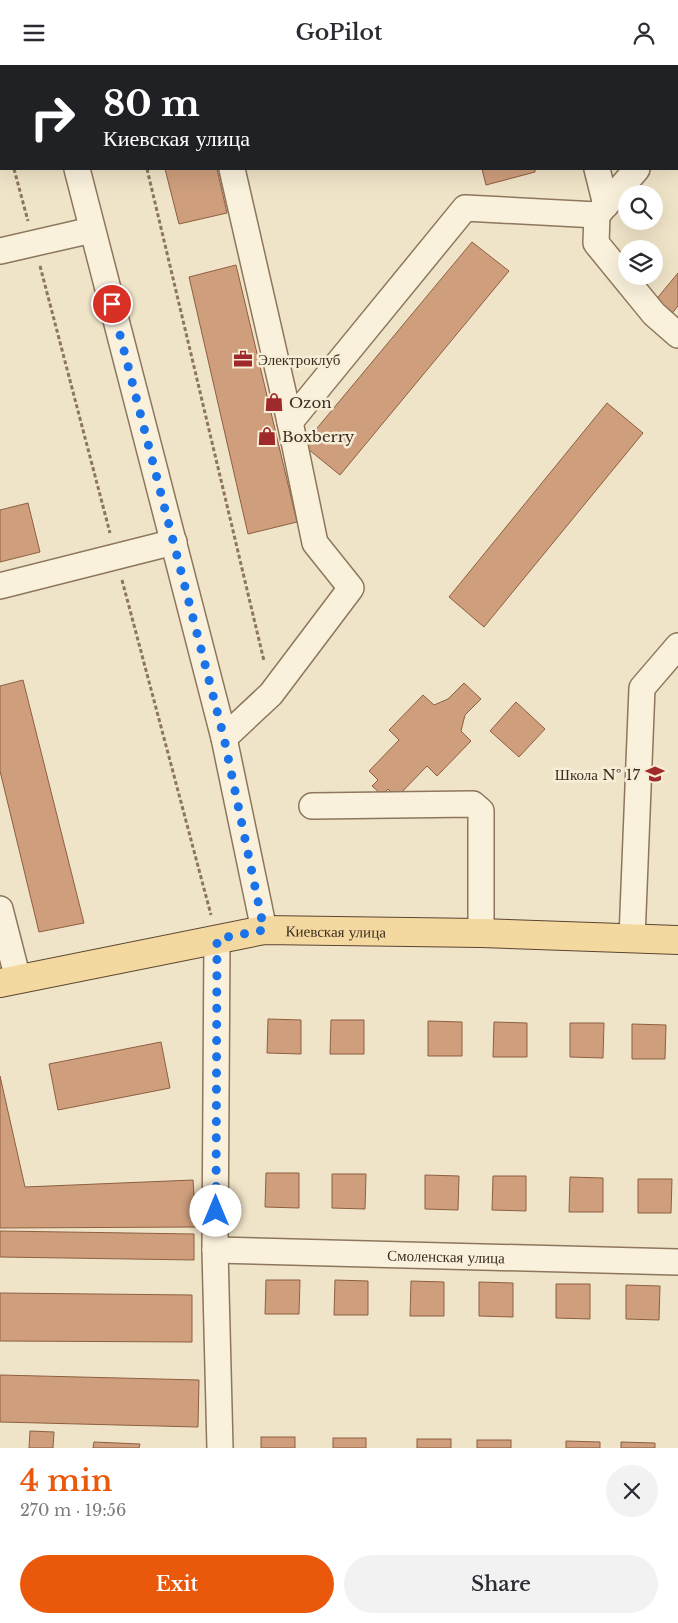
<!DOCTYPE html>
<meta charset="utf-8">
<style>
:root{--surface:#fff;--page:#f2f2f3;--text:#2b2b33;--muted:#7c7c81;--accent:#ea580c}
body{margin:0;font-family:"Libre Baskerville",serif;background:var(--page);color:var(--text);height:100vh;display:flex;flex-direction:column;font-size:19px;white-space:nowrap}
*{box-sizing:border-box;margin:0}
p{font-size:16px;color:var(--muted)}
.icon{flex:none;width:28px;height:28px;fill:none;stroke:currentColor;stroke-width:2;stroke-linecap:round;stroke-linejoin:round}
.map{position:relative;height:1383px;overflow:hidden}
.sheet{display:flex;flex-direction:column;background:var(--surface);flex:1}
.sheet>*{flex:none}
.banner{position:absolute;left:0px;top:0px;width:679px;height:105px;box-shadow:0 5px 20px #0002;background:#202124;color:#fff;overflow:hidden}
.tools{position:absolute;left:618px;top:120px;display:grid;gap:10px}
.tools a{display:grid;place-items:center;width:45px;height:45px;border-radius:50%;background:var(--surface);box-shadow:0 5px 20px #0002;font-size:25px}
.pin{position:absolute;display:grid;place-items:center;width:42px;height:42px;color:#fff;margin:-21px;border:2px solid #fff;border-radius:50%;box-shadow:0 1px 5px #0007}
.me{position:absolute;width:55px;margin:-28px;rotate:0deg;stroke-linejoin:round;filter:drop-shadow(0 0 4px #0008)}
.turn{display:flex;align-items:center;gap:18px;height:105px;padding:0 20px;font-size:22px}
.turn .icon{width:65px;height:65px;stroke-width:2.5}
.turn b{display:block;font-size:35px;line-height:42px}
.round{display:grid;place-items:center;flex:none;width:52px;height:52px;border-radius:26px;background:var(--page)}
.overview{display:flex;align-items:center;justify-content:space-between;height:85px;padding:0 20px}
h1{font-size:30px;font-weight:600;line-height:38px;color:var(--accent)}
.button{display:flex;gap:10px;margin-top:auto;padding:10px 20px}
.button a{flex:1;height:58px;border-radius:30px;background:var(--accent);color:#fff;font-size:20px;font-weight:600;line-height:58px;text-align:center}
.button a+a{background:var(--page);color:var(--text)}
header{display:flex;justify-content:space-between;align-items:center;height:65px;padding:0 20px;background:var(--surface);font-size:22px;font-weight:600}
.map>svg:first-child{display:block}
.building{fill:#cf9f7d;stroke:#8d5f41}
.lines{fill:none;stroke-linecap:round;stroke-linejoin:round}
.minor-casing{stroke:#8d765c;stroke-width:28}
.major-casing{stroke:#5b4430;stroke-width:30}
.path{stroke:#8d765c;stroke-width:3;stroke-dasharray:4 2.5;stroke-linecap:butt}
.minor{stroke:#faf1dc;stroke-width:25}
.major{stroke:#f3d9a0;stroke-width:28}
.route{stroke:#1a73e8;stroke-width:9;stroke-dasharray:0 16.2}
.labels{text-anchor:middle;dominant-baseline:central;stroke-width:5;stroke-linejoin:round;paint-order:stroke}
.poi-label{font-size:15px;fill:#3d2e20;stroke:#f7eed8;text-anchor:start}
.street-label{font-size:15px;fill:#3d2e20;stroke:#f7eed8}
</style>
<header><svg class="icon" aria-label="menu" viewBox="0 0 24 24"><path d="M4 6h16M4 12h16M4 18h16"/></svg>GoPilot<svg class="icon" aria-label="person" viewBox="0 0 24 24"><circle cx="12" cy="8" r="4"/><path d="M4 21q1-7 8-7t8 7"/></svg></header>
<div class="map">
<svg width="678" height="1383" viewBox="0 0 678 1383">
<rect width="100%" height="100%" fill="#f0e4c8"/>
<!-- building -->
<g class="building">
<path d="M140 0H193V1H141Z"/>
<rect x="456" y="0" width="51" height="1"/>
<path d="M165 104H217L227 148 179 159Z"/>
<path d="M482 104H535V107L486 120Z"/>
<path d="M472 177 509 206 340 410 303 380Z"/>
<path d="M236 200 297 457 248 469 189 212Z"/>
<path d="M678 208V241L670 251 654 237Z"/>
<path d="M607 338 643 368 484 562 449 532Z"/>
<path d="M28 438 40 487 0 497V445Z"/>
<path d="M23 615 84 858 39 867 0 706V621Z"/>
<path d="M464 618 481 634 465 650 461 666 471 676 437 711 427 701 396 733 388 724 382 730 372 721 378 715 369 706 399 675 389 665 423 630 434 640 448 634Z"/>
<path d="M516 637 545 664 519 692 490 666Z"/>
<path d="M268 954 301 955V989L267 988Z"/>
<path d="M331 955H364V989H330Z"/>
<path d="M428 956 462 957V991H428Z"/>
<path d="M494 957 527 958V992H493Z"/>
<path d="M570 958H604L603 993 570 992Z"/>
<path d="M632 959 666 960 665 994H632Z"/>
<path d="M161 977 170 1023 58 1045 49 999Z"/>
<path d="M0 1011 25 1122 193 1115 196 1162 0 1163Z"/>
<path d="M266 1108H299V1143L265 1142Z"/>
<path d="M332 1109H366L365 1144 332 1143Z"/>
<path d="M425 1110 459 1111 458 1145 425 1144Z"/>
<path d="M493 1111H526V1146L492 1145Z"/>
<path d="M570 1112 603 1113V1147H569Z"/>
<path d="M638 1114H672L671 1148H638Z"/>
<path d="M0 1166 194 1169V1195L0 1192Z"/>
<path d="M266 1215H300L299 1249H265Z"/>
<path d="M335 1215 368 1216V1250H334Z"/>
<path d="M411 1216 444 1217V1251H410Z"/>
<path d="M479 1217 513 1218V1252L479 1251Z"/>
<path d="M556 1219H590V1254L556 1253Z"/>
<path d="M626 1220 660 1221 659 1255 626 1254Z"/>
<path d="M0 1228 192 1230V1277L0 1276Z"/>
<path d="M0 1310 199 1315 198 1362 0 1357Z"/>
<path d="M30 1366 54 1367 53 1383H29Z"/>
<rect x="261" y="1372" width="34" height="11"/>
<rect x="333" y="1373" width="33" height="10"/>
<rect x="417" y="1374" width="34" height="9"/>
<rect x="477" y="1375" width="34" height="8"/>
<path d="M566 1376 600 1377V1383H566Z"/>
<path d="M94 1377 140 1379 139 1383H93Z"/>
<path d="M621 1377 655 1378V1383H621Z"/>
</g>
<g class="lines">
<!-- minor casing -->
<g class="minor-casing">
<g id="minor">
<path d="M52 0V1"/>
<path d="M208 0 209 1"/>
<path d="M569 0 570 1"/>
<path d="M678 56V55"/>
<path d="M77 104 224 673 264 865"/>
<path d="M597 104 606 140"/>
<path d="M597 150 596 178 654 249 678 270"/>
<path d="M0 186 92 165"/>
<path d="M290 357 465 143 597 150 637 104"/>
<path d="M0 521 174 477"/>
<path d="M224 673 271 629 351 523 315 478 290 357 232 104"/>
<path d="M312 741 473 739 481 746V868"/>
<path d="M0 844 18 914"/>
<path d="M632 873 642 623 678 581"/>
<path d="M217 874 215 1185 220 1383"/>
<path id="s1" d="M215 1185 678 1197"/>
</g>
</g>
<!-- major casing -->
<g class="major-casing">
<g id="major">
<path id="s2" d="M0 918 264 865 481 868 678 875"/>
</g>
</g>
<!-- path -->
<g class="path">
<path d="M123 0V1"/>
<path d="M0 49 1 54"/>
<path d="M14 104 28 156"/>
<path d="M147 104 264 596"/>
<path d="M40 201 110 468"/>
<path d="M122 515 211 850"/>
</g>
<!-- minor -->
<use href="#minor" class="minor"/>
<!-- major -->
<use href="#major" class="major"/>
</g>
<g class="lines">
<!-- route -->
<path class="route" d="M112 239 224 673 264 865 217 874 216 1146"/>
</g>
<!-- icons -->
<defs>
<g id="office-bare" transform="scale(1.5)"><path d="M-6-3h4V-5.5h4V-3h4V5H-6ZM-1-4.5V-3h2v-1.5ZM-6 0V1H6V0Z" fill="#9e2a2b" stroke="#f7eed8" stroke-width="2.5" paint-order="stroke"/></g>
<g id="shop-bare" transform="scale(1.5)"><path d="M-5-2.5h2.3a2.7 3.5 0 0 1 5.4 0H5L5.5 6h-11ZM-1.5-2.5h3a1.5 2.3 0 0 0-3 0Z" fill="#9e2a2b" stroke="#f7eed8" stroke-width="2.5" paint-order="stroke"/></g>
<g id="school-bare" transform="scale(1.5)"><path d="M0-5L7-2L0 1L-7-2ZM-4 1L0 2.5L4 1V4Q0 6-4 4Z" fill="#9e2a2b" stroke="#f7eed8" stroke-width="2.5" paint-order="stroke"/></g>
</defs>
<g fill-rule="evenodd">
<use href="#office-bare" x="243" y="294"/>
<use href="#shop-bare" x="274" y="337"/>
<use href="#shop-bare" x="267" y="371"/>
<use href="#school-bare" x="655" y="709"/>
</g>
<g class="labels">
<!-- poi labels -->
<g class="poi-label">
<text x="258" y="294">Электроклуб</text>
<text x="289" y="337">Ozon</text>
<text x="282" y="371">Boxberry</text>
<text x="640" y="709" text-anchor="end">Школа № 17</text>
</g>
<!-- street labels -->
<g class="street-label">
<text stroke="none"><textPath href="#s2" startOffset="341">Киевская улица</textPath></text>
<text stroke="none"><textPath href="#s1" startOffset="231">Смоленская улица</textPath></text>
</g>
</g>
</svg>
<div class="tools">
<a><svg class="icon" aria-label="search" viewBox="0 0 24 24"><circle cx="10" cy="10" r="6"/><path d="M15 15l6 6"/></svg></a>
<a><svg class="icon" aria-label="layers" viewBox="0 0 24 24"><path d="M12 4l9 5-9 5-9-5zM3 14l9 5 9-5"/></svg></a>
</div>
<div class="pin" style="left:112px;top:239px;background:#d93025"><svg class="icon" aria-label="arrive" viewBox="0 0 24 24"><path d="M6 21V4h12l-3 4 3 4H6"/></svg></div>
<svg class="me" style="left:216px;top:1146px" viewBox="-20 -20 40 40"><circle r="19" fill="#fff"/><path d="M0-13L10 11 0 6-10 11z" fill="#1a73e8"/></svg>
<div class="banner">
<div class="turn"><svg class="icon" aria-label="right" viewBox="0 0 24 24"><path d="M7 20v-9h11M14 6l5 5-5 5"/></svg><div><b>80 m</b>Киевская улица</div></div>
</div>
</div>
<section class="sheet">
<div class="overview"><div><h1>4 min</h1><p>270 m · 19:56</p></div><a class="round"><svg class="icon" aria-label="close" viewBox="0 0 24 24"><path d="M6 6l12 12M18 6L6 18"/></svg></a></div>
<div class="button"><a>Exit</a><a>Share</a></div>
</section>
